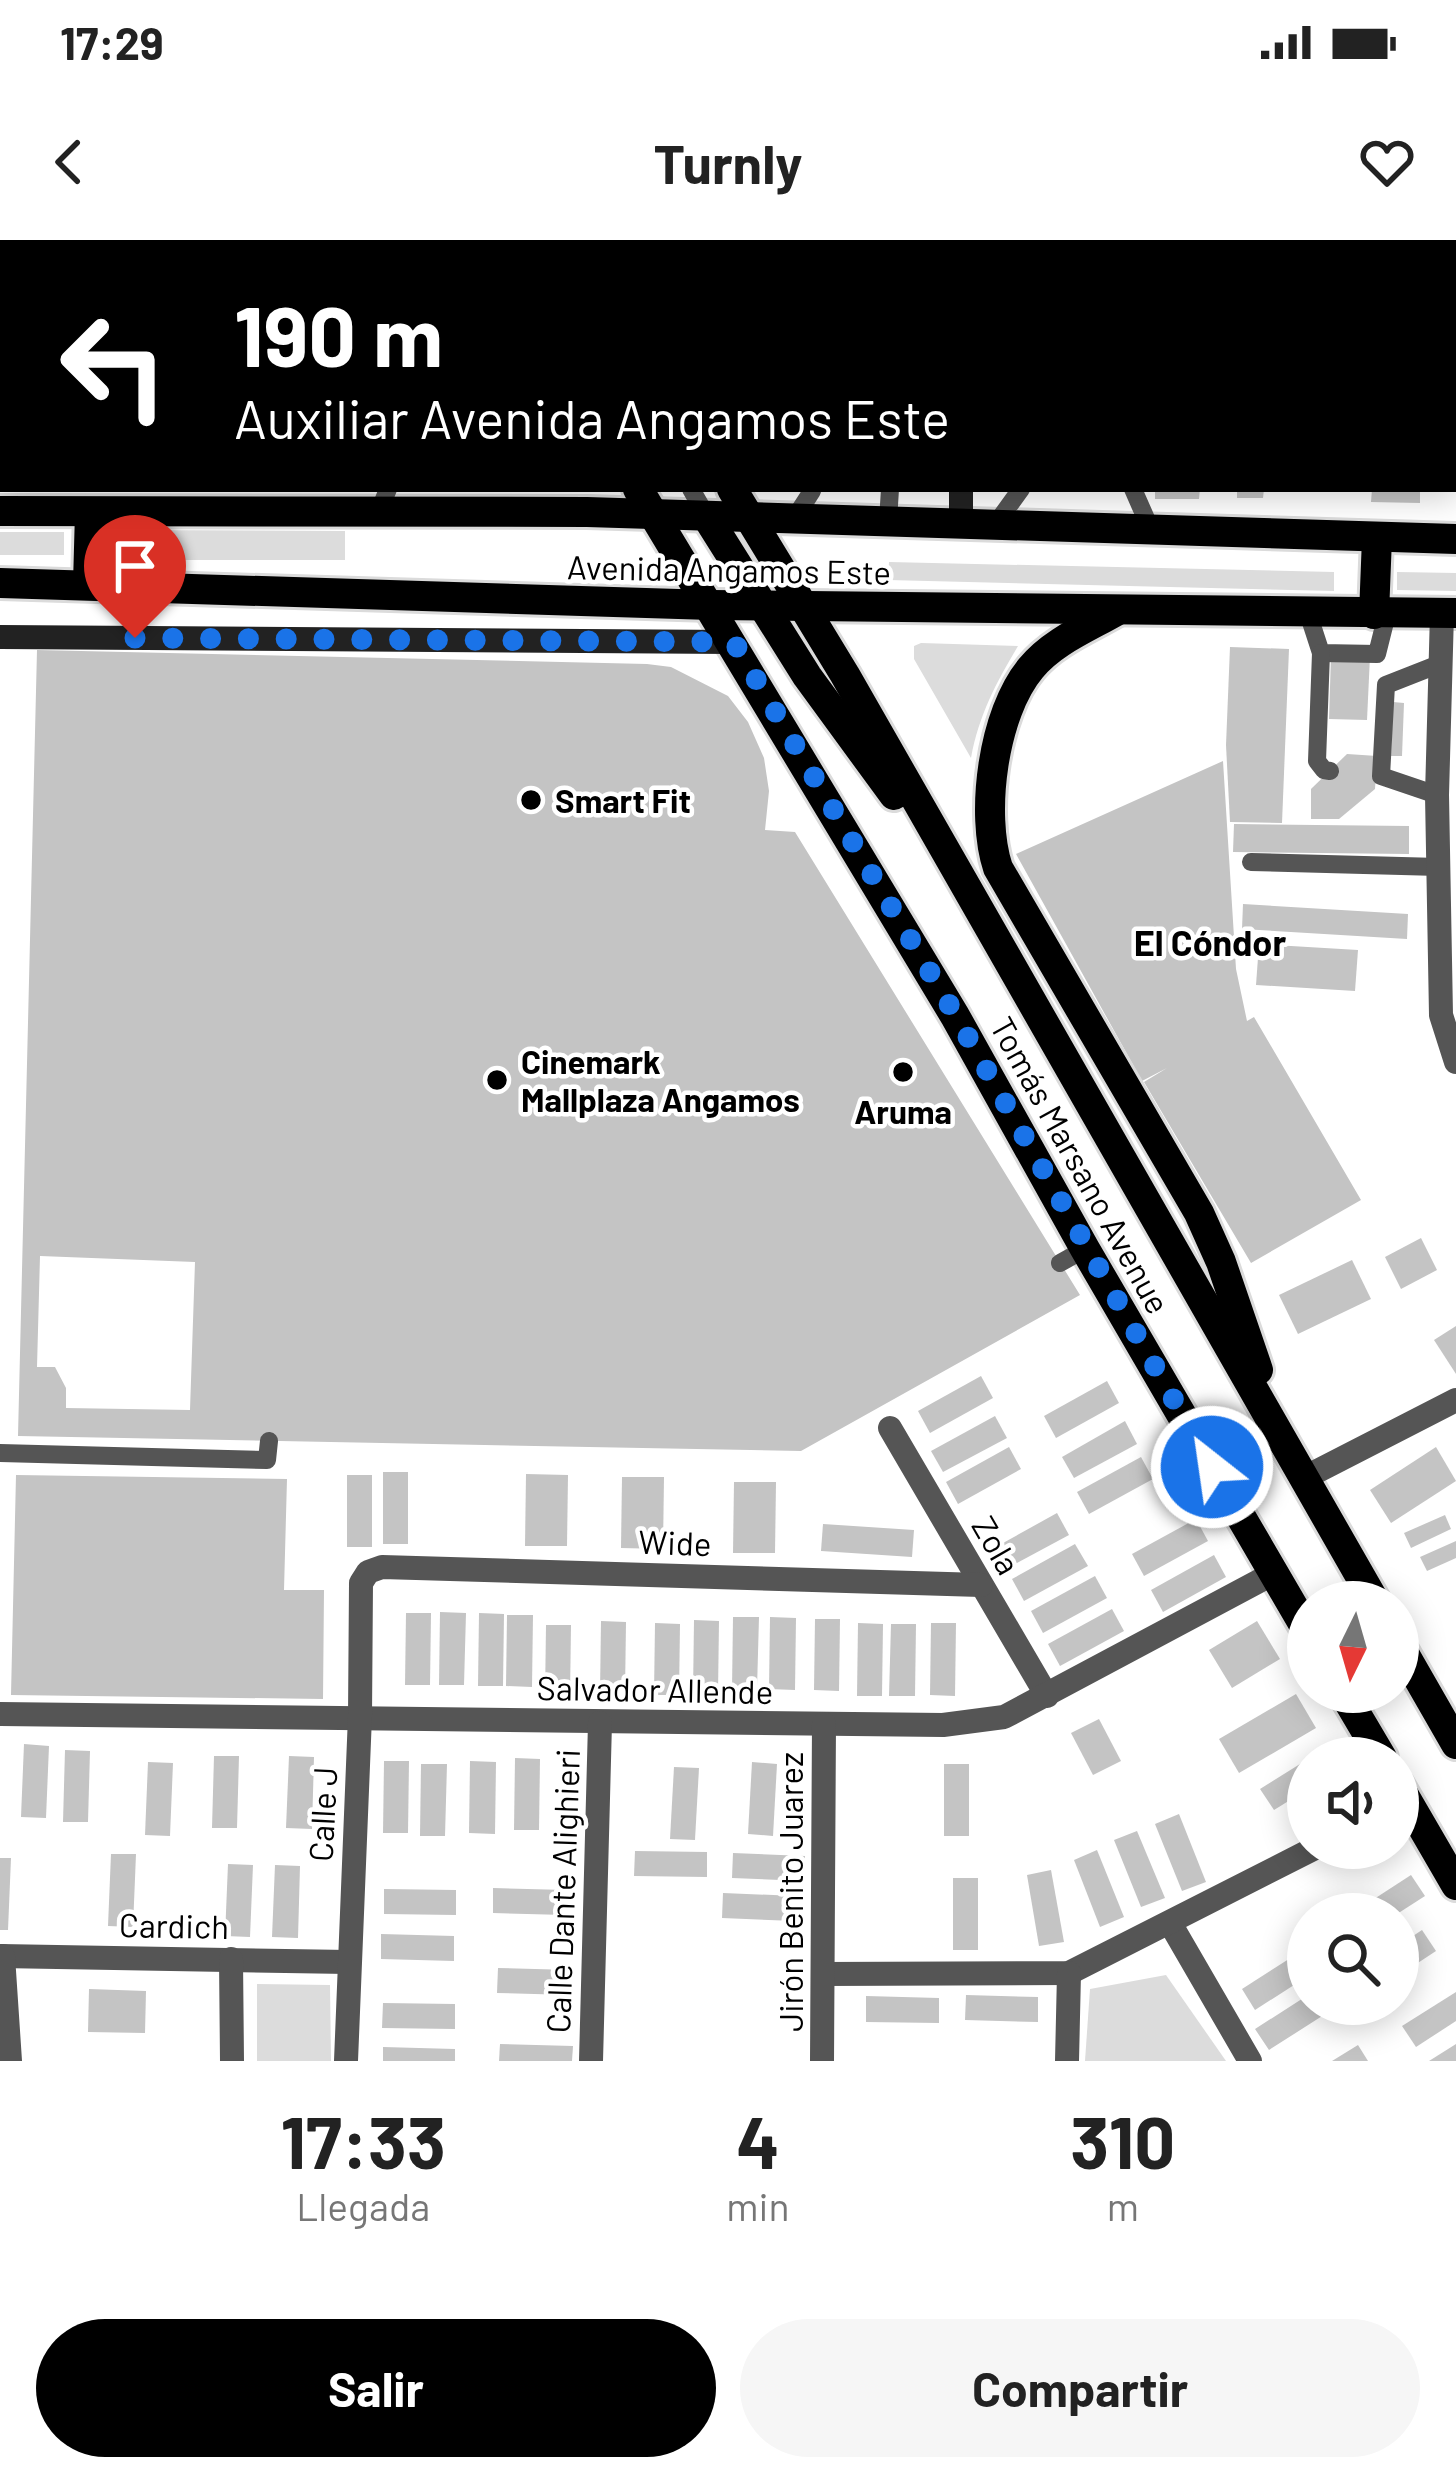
<!DOCTYPE html>
<html lang="es">
<meta charset="utf-8">
<style>
:root{--surface:#fff;--page:#f6f6f6;--text:#222;--muted:#767676;--accent:#000}
body{margin:0;font-family:Barlow,sans-serif;background:var(--page);color:var(--text);height:100vh;display:flex;flex-direction:column;font-size:45px;white-space:nowrap}
*{box-sizing:border-box;margin:0}
p{font-size:39px;color:var(--muted)}
.icon{flex:none;width:66px;height:66px;fill:none;stroke:currentColor;stroke-width:2;stroke-linecap:round;stroke-linejoin:round}
.map{position:relative;height:1821px;overflow:hidden}
.drawer{display:flex;flex-direction:column;background:var(--surface);flex:1}
.drawer>*{flex:none}
.hud{position:absolute;left:0px;top:0px;width:1458px;height:252px;box-shadow:0 6px 30px #0003;background:#000;color:#fff;overflow:hidden}
.needle{width:78px;rotate:185deg}
.tools{position:absolute;left:1287px;top:1341px;display:grid;gap:24px}
.tools a{display:grid;place-items:center;width:132px;height:132px;border-radius:50%;background:var(--surface);box-shadow:0 6px 30px #0003;font-size:60px}
.pin{position:absolute;display:grid;place-items:center;width:102px;height:102px;color:#fff;margin:-123px -51px;border-radius:50% 50% 50% 0;rotate:-45deg;box-shadow:0 0 12px #0007}
.pin .icon{rotate:45deg}
.me{position:absolute;width:132px;margin:-66px;rotate:330deg;stroke-linejoin:round;filter:drop-shadow(0 0 9px #0008)}
.turn{display:flex;align-items:center;gap:42px;height:252px;padding:0 36px;font-size:54px}
.turn .icon{width:156px;height:156px;stroke-width:2.5}
.turn b{display:block;font-size:84px;line-height:102px}
.eta{display:flex;justify-content:space-evenly;align-items:center;height:204px;text-align:center}
.eta b{font-size:72px;font-weight:700;line-height:84px}
.action{display:flex;gap:24px;margin-top:auto;padding:24px 36px}
.action a{flex:1;height:138px;border-radius:72px;background:var(--accent);color:#fff;font-size:48px;font-weight:700;line-height:138px;text-align:center}
.action a+a{background:var(--page);color:var(--text)}
.status{display:flex;justify-content:space-between;align-items:center;height:84px;padding:0 60px;background:var(--surface);direction:ltr}
.status svg{height:33px;fill:currentColor}
header{display:flex;justify-content:space-between;align-items:center;height:156px;padding:0 36px;background:var(--surface);font-size:54px;font-weight:700}
.map>svg:first-child{display:block}
.green{fill:#dcdcdc}
.building{fill:#c4c4c4;fill-rule:evenodd}
.lines{fill:none;stroke-linecap:round;stroke-linejoin:round}
.primary-casing{stroke:#dbdbdb;stroke-width:36}
.path{stroke:#777;stroke-width:6;stroke-dasharray:3 6;stroke-linecap:butt}
.lane{stroke:#555;stroke-width:18}
.street{stroke:#555;stroke-width:24}
.secondary{stroke:#222;stroke-width:24}
.primary{stroke:#000;stroke-width:30}
.route{stroke:#1a73e8;stroke-width:21;stroke-dasharray:0 37.8}
.poi-dot{fill:#000;stroke:#fff;stroke-width:4.5}
.labels{text-anchor:middle;dominant-baseline:central;stroke-width:9;stroke-linejoin:round;paint-order:stroke}
.street-label{font-size:33px;fill:#000;stroke:#fff}
.poi-label{font-size:33px;font-weight:bold;fill:#000;stroke:#fff;text-anchor:start}
.neighbourhood-label{font-size:36px;font-weight:bold;fill:#000;stroke:#fff}
</style>
<div class="status"><b>17:29</b><svg viewBox="0 0 49 12"><path d="M0 12V9h3v3zM5 12V6h3v6zM10 12V3h3v9zM15 12V0h3v12zM26 1h20v11H26zM47 4h2v5h-2z"/></svg></div>
<header><svg class="icon" aria-label="back" viewBox="0 0 24 24"><path d="M15 5l-7 7 7 7"/></svg>Turnly<svg class="icon" aria-label="heart" viewBox="0 0 24 24"><path d="M12 20l-8-8c-3-5 5-10 8-4 3-6 11-1 8 4z"/></svg></header>
<div class="map">
<svg width="1456" height="1821" viewBox="0 0 1456 1821">
<rect width="100%" height="100%" fill="#fff"/>
<!-- green -->
<g class="green">
<path d="M0 0H208L3 3 0 101Z"/>
<path d="M131 290 345 291V320H131Z"/>
<rect x="0" y="292" width="64" height="23"/>
<path d="M889 322 1334 332V351L888 340Z"/>
<path d="M1397 332 1456 333V351L1397 350Z"/>
<path d="M921 403 1018 406C996 443 979 475 971 518L914 419V406Z"/>
<path d="M1166 1735 1226 1821H1085L1090 1749Z"/>
<path d="M257 1744 330 1745 331 1821H257Z"/>
</g>
<!-- building -->
<g class="building">
<path d="M1155 249H1200L1199 259H1155Z"/>
<path d="M1237 249H1264L1263 258H1237Z"/>
<path d="M1372 249H1420V263L1371 262Z"/>
<path d="M1230 407 1289 409 1282 583 1230 582 1226 505Z"/>
<path d="M37 410 647 424 671 427 728 456 748 482 764 518 769 551 765 590 795 592 1080 1055 801 1211 18 1196ZM40 1016 195 1022 190 1170 66 1168V1148L55 1127H37Z"/>
<path d="M1331 415 1370 416 1367 480 1329 479Z"/>
<path d="M1393 462 1404 463 1402 516H1391Z"/>
<path d="M1347 514 1377 516 1375 549 1339 579H1311V549Z"/>
<path d="M1223 521 1236 729 1247 781 1254 777 1361 960 1251 1023 1144 842 1167 828 1142 841 1016 614Z"/>
<path d="M1234 584 1409 586V614L1233 612Z"/>
<path d="M1243 664 1408 674 1407 699 1242 689Z"/>
<path d="M1259 704 1358 710 1355 751 1256 745Z"/>
<path d="M1421 998 1437 1030 1401 1049 1385 1017Z"/>
<path d="M1352 1020 1371 1059 1298 1094 1279 1055Z"/>
<path d="M1456 1086V1134L1434 1100Z"/>
<path d="M981 1136 993 1158 930 1193 918 1171Z"/>
<path d="M1107 1141 1119 1163 1056 1198 1044 1176Z"/>
<path d="M995 1176 1007 1198 943 1232 931 1211Z"/>
<path d="M1125 1181 1137 1204 1074 1238 1062 1217Z"/>
<path d="M1009 1207 1021 1229 958 1264 946 1242Z"/>
<path d="M1436 1207 1456 1241 1391 1283 1370 1250Z"/>
<path d="M1141 1217 1153 1239 1089 1274 1077 1252Z"/>
<rect x="383" y="1232" width="25" height="72"/>
<path d="M526 1234 568 1235 567 1306H525Z"/>
<path d="M16 1235 287 1239 284 1350H324L323 1459 11 1455Z"/>
<rect x="347" y="1235" width="25" height="72"/>
<path d="M622 1237H664L663 1309 621 1308Z"/>
<path d="M734 1242H776L775 1313H733Z"/>
<path d="M1057 1273 1069 1295 1006 1329 994 1308Z"/>
<path d="M1445 1275 1451 1289 1411 1308 1404 1293Z"/>
<path d="M1196 1279 1208 1301 1144 1336 1132 1314Z"/>
<path d="M823 1284 914 1290 912 1317 821 1311Z"/>
<path d="M1456 1301V1318L1427 1331 1420 1317Z"/>
<path d="M1075 1304 1088 1326 1024 1361 1012 1339Z"/>
<path d="M1214 1315 1226 1337 1163 1372 1151 1350Z"/>
<path d="M1095 1336 1107 1358 1043 1393 1031 1371Z"/>
<path d="M1112 1369 1124 1391 1060 1426 1048 1404Z"/>
<path d="M440 1372 466 1373 464 1445H439Z"/>
<path d="M406 1373H431L430 1445H405Z"/>
<path d="M479 1373 504 1374 503 1446H478Z"/>
<path d="M507 1375H533L532 1447 506 1446Z"/>
<path d="M733 1377H759L757 1449H732Z"/>
<path d="M770 1377 796 1378 795 1450 769 1449Z"/>
<path d="M815 1379H840L839 1451 814 1450Z"/>
<path d="M694 1380 719 1381 718 1453H693Z"/>
<path d="M601 1381 626 1382 625 1453H600Z"/>
<path d="M1257 1381 1280 1419 1232 1448 1209 1410Z"/>
<path d="M655 1383 680 1384 679 1455H654Z"/>
<path d="M858 1383 883 1384 882 1456H857Z"/>
<path d="M931 1383H956L955 1456 930 1455Z"/>
<path d="M891 1384H916L915 1456H889Z"/>
<path d="M546 1385H571L570 1457H545Z"/>
<path d="M1296 1454 1316 1488 1239 1533 1219 1499Z"/>
<path d="M1099 1479 1121 1521 1093 1535 1071 1493Z"/>
<path d="M24 1504 49 1506 46 1578 21 1577Z"/>
<path d="M65 1510 90 1511 88 1582H63Z"/>
<path d="M214 1516H239L237 1588H212Z"/>
<path d="M289 1516 314 1517 312 1589 286 1588Z"/>
<path d="M515 1518 540 1519 539 1590H514Z"/>
<path d="M1308 1519V1549L1274 1570 1260 1549Z"/>
<path d="M384 1521H409L408 1593H383Z"/>
<path d="M470 1521 496 1522 495 1594 469 1593Z"/>
<path d="M148 1522 173 1523 170 1596 145 1595Z"/>
<path d="M752 1522 777 1524 773 1596 748 1594Z"/>
<path d="M421 1524H447L445 1596H420Z"/>
<rect x="944" y="1524" width="25" height="72"/>
<path d="M674 1527 699 1528 695 1600 670 1599Z"/>
<path d="M1179 1574 1206 1642 1182 1651 1155 1584Z"/>
<path d="M1137 1591 1165 1658 1141 1667 1114 1600Z"/>
<path d="M1097 1610 1124 1677 1100 1687 1074 1620Z"/>
<path d="M635 1611 707 1612V1637L634 1636Z"/>
<path d="M733 1613 805 1616 804 1641 732 1638Z"/>
<path d="M111 1614H136L133 1687 108 1686Z"/>
<path d="M0 1618H11L8 1690H0Z"/>
<path d="M228 1624 253 1625 250 1697 225 1696Z"/>
<path d="M275 1625 300 1626 298 1698 272 1697Z"/>
<path d="M1051 1630 1064 1702 1039 1706 1027 1635Z"/>
<path d="M1411 1635 1425 1656 1397 1674H1351Z"/>
<rect x="953" y="1638" width="25" height="72"/>
<path d="M493 1648 566 1650 565 1675 493 1673Z"/>
<path d="M384 1649 456 1650V1675L384 1674Z"/>
<path d="M723 1653 796 1656 795 1681 722 1678Z"/>
<path d="M1422 1690 1436 1711 1398 1736V1706Z"/>
<path d="M381 1694 454 1696V1721L381 1719Z"/>
<path d="M1303 1710 1308 1718V1736L1255 1770 1242 1749Z"/>
<path d="M498 1728 571 1730 570 1755 497 1753Z"/>
<path d="M89 1749 146 1751 145 1793 88 1792Z"/>
<path d="M1456 1752V1781L1416 1807 1402 1786Z"/>
<path d="M966 1755 1038 1757V1782L965 1780Z"/>
<path d="M1308 1755V1764H1326L1330 1771 1269 1810 1255 1789Z"/>
<path d="M866 1756 939 1758V1783L866 1782Z"/>
<path d="M383 1763 455 1764V1789L382 1788Z"/>
<path d="M500 1804 573 1806 572 1821H499Z"/>
<path d="M1456 1804V1821H1429Z"/>
<path d="M1358 1805 1368 1821H1332Z"/>
<path d="M383 1807 455 1809V1821H383Z"/>
</g>
<g class="lines">
<!-- primary casing -->
<g class="primary-casing">
<g id="primary">
<path d="M500 0 501 3"/>
<path d="M595 0 597 3"/>
<path d="M638 249 955 776 1085 1009 1308 1392"/>
<path d="M732 249 845 435 1375 1362"/>
<path d="M0 271 587 272 1456 299"/>
<path d="M707 277 807 436 894 555"/>
<path d="M0 343 711 365 1456 373"/>
<path d="M88 344 90 272"/>
<path d="M1118 370C1089 387 1053 401 1031 428 993 473 980 574 998 628L1199 973 1221 1022 1258 1130"/>
<path d="M1374 374 1377 298"/>
<path d="M1398 1403 1456 1504"/>
<path d="M1343 1452 1382 1518"/>
<path d="M1398 1545 1456 1645"/>
</g>
</g>
<!-- path -->
<path class="path" d="M1455 91H1456"/>
<!-- lane -->
<g class="lane">
<path d="M558 0 560 3"/>
<path d="M691 249 707 277"/>
<path d="M1133 249 1151 290"/>
<path d="M379 272 388 249"/>
<path d="M794 279 812 251"/>
<path d="M888 281 890 249"/>
<path d="M995 285 1021 249"/>
<path d="M1308 373 1321 413 1377 414 1387 374"/>
<path d="M1321 413 1317 521 1324 530 1330 531"/>
<path d="M1437 555 1381 536 1386 445 1442 423"/>
<path d="M1251 622 1439 627"/>
<path d="M1060 1023 1085 1009"/>
<path d="M0 1213 267 1220 269 1201"/>
</g>
<!-- street -->
<g class="street">
<path d="M813 0 818 3"/>
<path d="M1442 373 1437 555 1441 775 1456 822"/>
<path d="M890 1188 1047 1456"/>
<path d="M1304 1238 1456 1160"/>
<path d="M0 1474 943 1485 1004 1477 1274 1333"/>
<path d="M1170 1683 1250 1821"/>
<path d="M0 1716 348 1722"/>
<path d="M3 1716 10 1821"/>
<path d="M231 1719 232 1821"/>
<path d="M823 1734 1069 1733 1315 1608"/>
<path d="M346 1821 360 1476 361 1343 368 1332 382 1327 981 1345"/>
<path d="M591 1821 600 1483"/>
<path d="M822 1821 824 1484"/>
<path d="M1067 1821 1069 1733"/>
</g>
<!-- secondary -->
<g class="secondary">
<path d="M961 3V0"/>
<path d="M961 249V284"/>
<path d="M0 397 733 402"/>
</g>
<!-- primary -->
<use href="#primary" class="primary"/>
</g>
<g class="lines">
<!-- route -->
<path class="route" d="M135 398 734 402 956 776 1212 1227"/>
</g>
<!-- markers -->
<g class="poi-dot">
<circle cx="531" cy="560" r="12"/>
<circle cx="903" cy="832" r="12"/>
<circle cx="497" cy="840" r="12"/>
</g>
<g class="labels">
<!-- street labels -->
<g class="street-label">
<text transform="translate(729 329) rotate(1)">Avenida Angamos Este</text>
<text transform="translate(1081 925) rotate(61)">Tomás Marsano Avenue</text>
<text transform="translate(675 1302) rotate(2)">Wide</text>
<text transform="translate(997 1305) rotate(60)">Zola</text>
<text transform="translate(655 1449) rotate(1)">Salvador Allende</text>
<text transform="translate(322 1574) rotate(-87)">Calle J</text>
<text transform="translate(562 1651) rotate(-88)">Calle Dante Alighieri</text>
<text transform="translate(790 1652) rotate(-90)">Jirón Benito Juarez</text>
<text transform="translate(174 1685) rotate(1)">Cardich</text>
</g>
<!-- poi labels -->
<g class="poi-label">
<text x="555" y="560">Smart Fit</text>
<text x="521" y="821">Cinemark<tspan x="521" dy="38">Mallplaza Angamos</tspan></text>
<text x="903" y="871" text-anchor="middle">Aruma</text>
</g>
<!-- neighbourhood labels -->
<g class="neighbourhood-label">
<text x="1210" y="701">El Cóndor</text>
</g>
</g>
</svg>
<div class="tools">
<a><svg class="needle" viewBox="-14 -14 28 28"><path d="M0-13l5 13h-10z" fill="#e53935"/><path d="M0 13l5-13h-10z" fill="#767676"/></svg></a>
<a><svg class="icon" aria-label="sound" viewBox="0 0 24 24"><path d="M4 9h4l5-4v14l-5-4H4zM17 9q2 3 0 6"/></svg></a>
<a><svg class="icon" aria-label="search" viewBox="0 0 24 24"><circle cx="10" cy="10" r="6"/><path d="M15 15l6 6"/></svg></a>
</div>
<div class="pin" style="left:135px;top:398px;background:#d93025"><svg class="icon" aria-label="arrive" viewBox="0 0 24 24"><path d="M6 21V4h12l-3 4 3 4H6"/></svg></div>
<svg class="me" style="left:1212px;top:1227px" viewBox="-20 -20 40 40"><circle r="17" fill="#1a73e8" stroke="#fff" stroke-width="3"/><path d="M0-11L8 9 0 5-8 9z" fill="#fff"/></svg>
<div class="hud">
<div class="turn"><svg class="icon" aria-label="left" viewBox="0 0 24 24"><path d="M17 20v-9H6M10 6l-5 5 5 5"/></svg><div><b>190 m</b>Auxiliar Avenida Angamos Este</div></div>
</div>
</div>
<section class="drawer">
<div class="eta">
<div><b>17:33</b><p>Llegada</p></div>
<div><b>4</b><p>min</p></div>
<div><b>310</b><p>m</p></div>
</div>
<div class="action"><a>Salir</a><a>Compartir</a></div>
</section>
